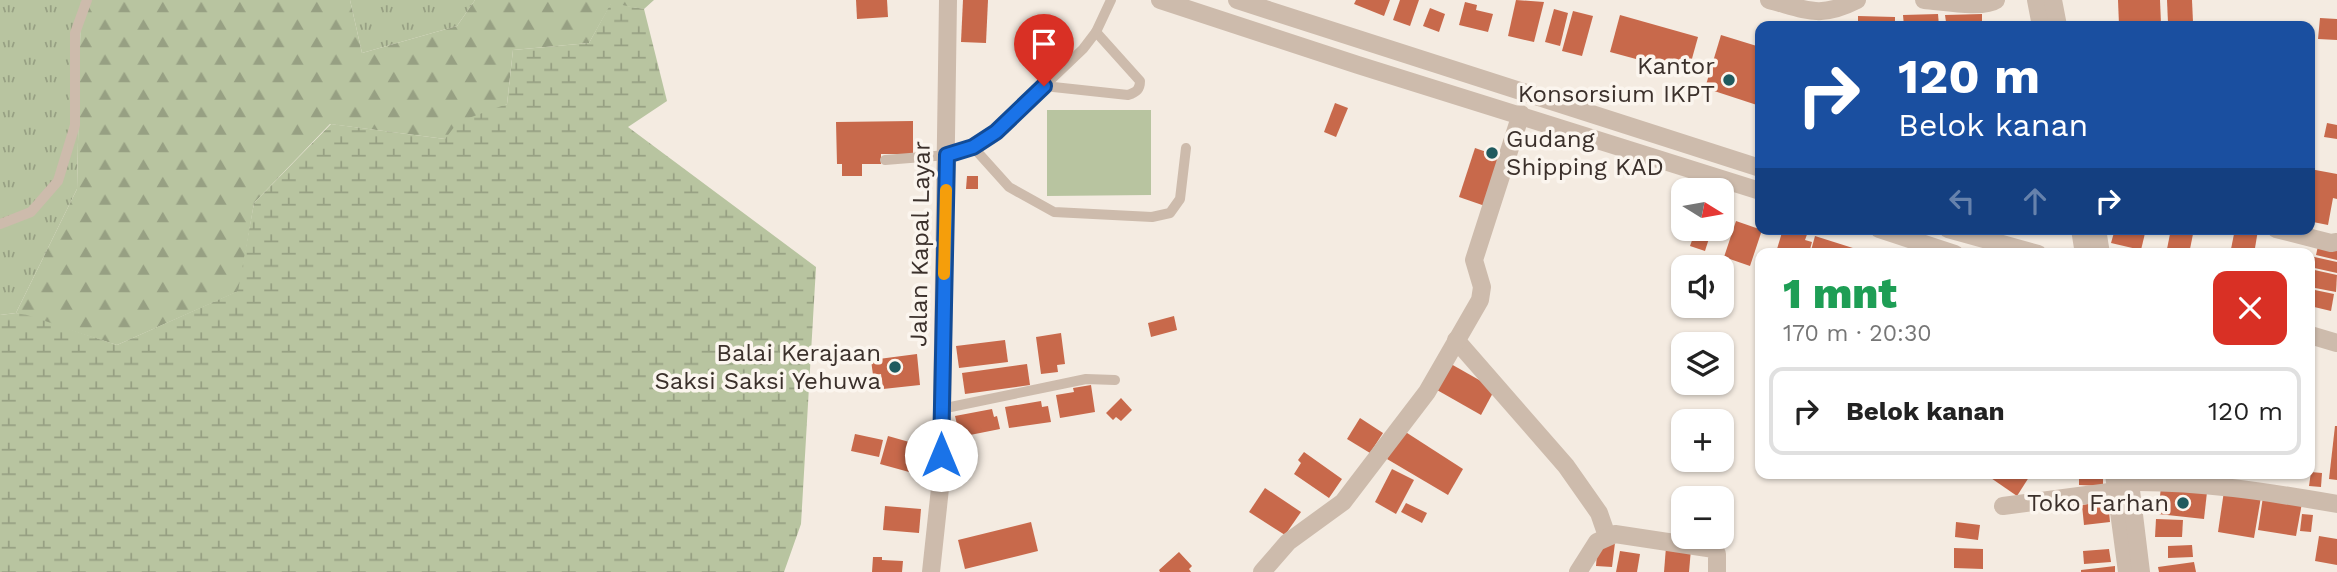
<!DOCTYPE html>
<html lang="id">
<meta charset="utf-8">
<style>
:root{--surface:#fff;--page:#f2f2f2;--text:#222;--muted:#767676;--line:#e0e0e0}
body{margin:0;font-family:"Work Sans",sans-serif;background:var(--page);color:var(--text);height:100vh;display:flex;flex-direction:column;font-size:26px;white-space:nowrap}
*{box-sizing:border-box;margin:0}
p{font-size:23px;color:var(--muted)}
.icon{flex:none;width:38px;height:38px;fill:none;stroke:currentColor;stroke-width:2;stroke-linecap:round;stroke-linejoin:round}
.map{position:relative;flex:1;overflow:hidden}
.details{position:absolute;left:1755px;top:248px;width:560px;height:231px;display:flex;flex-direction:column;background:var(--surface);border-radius:14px;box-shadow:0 2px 5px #0004}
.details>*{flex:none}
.hud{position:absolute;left:1755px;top:21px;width:560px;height:214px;border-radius:14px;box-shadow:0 2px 5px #0004;background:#1a4fa0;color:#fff;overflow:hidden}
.needle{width:46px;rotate:101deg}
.buttons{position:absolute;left:1671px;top:178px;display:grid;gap:14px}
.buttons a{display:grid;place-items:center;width:63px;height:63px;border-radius:14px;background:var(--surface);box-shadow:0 2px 5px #0004;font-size:35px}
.pin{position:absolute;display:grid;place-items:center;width:60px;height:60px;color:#fff;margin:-72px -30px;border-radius:50% 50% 50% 0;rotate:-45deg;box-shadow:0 0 7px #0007}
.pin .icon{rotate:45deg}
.me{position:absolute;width:77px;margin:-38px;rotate:0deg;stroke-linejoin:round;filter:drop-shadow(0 0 5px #0008)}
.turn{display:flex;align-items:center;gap:24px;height:147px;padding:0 28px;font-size:32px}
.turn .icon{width:91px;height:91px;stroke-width:2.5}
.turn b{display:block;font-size:49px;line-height:60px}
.lanes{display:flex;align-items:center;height:66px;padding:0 28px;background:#0003;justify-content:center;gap:35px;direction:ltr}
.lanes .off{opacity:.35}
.round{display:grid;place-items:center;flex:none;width:74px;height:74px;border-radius:14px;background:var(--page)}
.summary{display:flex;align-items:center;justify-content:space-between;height:119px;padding:0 28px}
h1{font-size:42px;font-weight:800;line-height:52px;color:#1e9e55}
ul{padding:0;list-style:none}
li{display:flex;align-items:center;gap:21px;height:88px;margin:0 14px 10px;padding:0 14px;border:4px solid var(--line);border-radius:14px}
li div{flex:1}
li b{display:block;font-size:26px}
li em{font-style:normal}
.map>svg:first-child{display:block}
.grass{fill:url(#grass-tufts)}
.forest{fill:url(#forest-firs)}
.wetland{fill:url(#wetland-marsh)}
.green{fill:#b8c4a0}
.building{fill:#c8694b}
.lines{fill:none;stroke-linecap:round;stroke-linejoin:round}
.service{stroke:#cdbbac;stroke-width:10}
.minor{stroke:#cdbbac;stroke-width:18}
.tertiary{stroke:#cdbbac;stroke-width:18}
.route-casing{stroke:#114b97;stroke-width:18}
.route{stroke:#1a73e8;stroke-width:12}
.slow{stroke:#f59e0b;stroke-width:12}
.poi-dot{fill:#1f5a5e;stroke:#fbf5ee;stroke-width:2.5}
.labels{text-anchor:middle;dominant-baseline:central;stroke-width:7;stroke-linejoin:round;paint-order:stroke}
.poi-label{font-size:24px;fill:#3b302b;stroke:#fbf5ee;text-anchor:end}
.street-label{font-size:24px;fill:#3b302b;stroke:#fbf5ee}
</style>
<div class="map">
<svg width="2337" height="572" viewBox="0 0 2337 572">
<defs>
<pattern id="grass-tufts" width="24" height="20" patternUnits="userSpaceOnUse" patternTransform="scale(1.75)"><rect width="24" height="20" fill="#b8c4a0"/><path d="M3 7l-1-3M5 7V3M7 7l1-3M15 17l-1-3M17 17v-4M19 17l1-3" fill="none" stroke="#97a083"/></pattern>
<pattern id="forest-firs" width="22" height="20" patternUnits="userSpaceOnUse" patternTransform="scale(1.75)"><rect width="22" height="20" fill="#b8c4a0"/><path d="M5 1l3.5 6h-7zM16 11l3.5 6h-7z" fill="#97a083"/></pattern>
<pattern id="wetland-marsh" width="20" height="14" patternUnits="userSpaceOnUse" patternTransform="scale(1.75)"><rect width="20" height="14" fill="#b8c4a0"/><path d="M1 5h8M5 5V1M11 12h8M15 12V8" fill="none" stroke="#97a083"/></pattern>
</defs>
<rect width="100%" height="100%" fill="#f4ebe1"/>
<!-- grass -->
<g class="grass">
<path d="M0 0H81L77 189 16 313 0 315Z"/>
<path d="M350 0H475L457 26 362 53Z"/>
</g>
<!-- forest -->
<path class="forest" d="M81 0H350L362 53 457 26 475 0H654L644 9 611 4 589 43 513 50 507 104 445 139 330 124 254 203 239 291 117 345 16 313 77 189Z"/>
<!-- wetland -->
<path class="wetland" d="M611 3 644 9 667 101 628 127 816 267 801 524 784 572H0V315L16 313 27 315 117 345 238 291 254 203 331 124 445 139 458 122 507 104 513 50 589 43Z"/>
<!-- green -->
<path class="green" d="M1047 110H1151V195L1047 196Z"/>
<!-- building -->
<g class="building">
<path d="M856 0H887L888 17 857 19Z"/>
<path d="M963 0H988L986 43 961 42Z"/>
<path d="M1356 0H1390L1384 16 1354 4Z"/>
<path d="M1400 0H1419L1410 26 1393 20Z"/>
<path d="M1516 0 1544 2 1534 42 1508 36Z"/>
<path d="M2118 0H2160L2161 24 2119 25Z"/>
<path d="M2167 0H2192L2193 22 2168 23Z"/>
<path d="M1465 2 1477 5 1476 10 1493 14 1488 32 1459 25Z"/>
<path d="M1430 8 1445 14 1439 32 1423 26Z"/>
<path d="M1554 9 1568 13 1560 46 1545 42Z"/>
<path d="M1573 11 1593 16 1582 56 1562 51Z"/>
<path d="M1938 14 1939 26H1904L1903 15Z"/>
<path d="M1982 14V26H1941V22H1946L1945 15Z"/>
<path d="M1620 15 1698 37 1688 73 1610 52Z"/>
<path d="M1858 16 1895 17V26H1858Z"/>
<path d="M2320 18 2337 19V40L2318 39Z"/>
<path d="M1721 35 1760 47V106L1705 88Z"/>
<path d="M1335 103 1348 108 1336 137 1324 132Z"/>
<path d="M913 121V154H881V164H862V176H842V164H837L836 122Z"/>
<path d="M2327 123 2337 125V139L2324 137Z"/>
<path d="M1475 148 1501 157 1485 206 1459 197Z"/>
<path d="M2310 169 2337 174V199L2333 198 2328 225 2313 222 2315 212 2310 211Z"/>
<path d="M967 176H978V189H966Z"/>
<path d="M1736 221 1762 230 1750 266 1724 257Z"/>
<path d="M1696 229H1712L1705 251 1690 246Z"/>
<path d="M1783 229H1809L1805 240 1812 242 1809 253 1802 250 1801 254H1791L1777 249Z"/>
<path d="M2115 229H2146L2141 250 2111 243Z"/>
<path d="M2171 229H2194L2189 254H2166Z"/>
<path d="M2235 229 2258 230 2254 254H2230Z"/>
<path d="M1815 236 1856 249 1854 254H1810Z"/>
<path d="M2318 246 2337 251V260L2316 255Z"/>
<path d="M2310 256 2337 262V273L2310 267Z"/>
<path d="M2310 269 2337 275 2336 292 2310 287Z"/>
<path d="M2310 289 2334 294 2331 311 2310 306Z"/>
<path d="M1174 316 1177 330 1151 337 1148 323Z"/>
<path d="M1061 333 1065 364 1057 365 1058 372 1041 374 1036 337Z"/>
<path d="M1005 340 1008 362 959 368 956 346Z"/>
<path d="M917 354 920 385 883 389 881 374 873 375 871 360Z"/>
<path d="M1027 364 1030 385 965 394 962 373Z"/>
<path d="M1451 364 1495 389 1481 415 1437 390Z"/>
<path d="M1091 385 1095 412 1060 418 1056 395 1074 392 1073 388Z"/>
<path d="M1121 398 1132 410 1121 421 1116 417 1113 420 1106 413Z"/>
<path d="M1041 401 1042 407 1048 406 1051 422 1009 428 1005 407Z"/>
<path d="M992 409 994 417 997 416 1000 429 960 437 955 416Z"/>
<path d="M1360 418 1383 433 1370 453 1347 439Z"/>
<path d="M2335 426H2337V480L2329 479Z"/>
<path d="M1404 431 1463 469 1448 495 1387 459Z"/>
<path d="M855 434 883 440 879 457 851 451Z"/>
<path d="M888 436 927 447 920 475 880 464Z"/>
<path d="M1304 452 1342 479 1329 498 1294 474 1301 463 1298 460Z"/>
<path d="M1392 469 1414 480 1396 514 1375 502Z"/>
<path d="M2311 472 2322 473 2321 487 2309 486Z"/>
<path d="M1989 474H2031L2017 496 1988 476Z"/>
<path d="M2079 474H2103V486L2079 485Z"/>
<path d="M2161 487 2207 492 2204 519 2158 514Z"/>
<path d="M1265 488 1301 512 1285 535 1249 512Z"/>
<path d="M2224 491 2261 497 2254 538 2218 532Z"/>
<path d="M2263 497 2302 503 2296 536 2258 530Z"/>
<path d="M2108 501 2110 522 2084 525 2082 505Z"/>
<path d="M1406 503 1427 513 1422 523 1401 512Z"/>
<path d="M885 506 921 509 919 533 883 530Z"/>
<path d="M2302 514 2313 515 2311 532 2300 531Z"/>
<path d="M2156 519 2183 520 2182 537H2155Z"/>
<path d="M1031 522 1038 551 965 569 958 540Z"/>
<path d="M1956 522 1980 525 1978 540 1955 537Z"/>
<path d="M2319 536 2337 539V565L2315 561Z"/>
<path d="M1598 542 1615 543 1612 567 1596 566Z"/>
<path d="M2192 545 2193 557 2168 558V546Z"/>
<path d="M1666 547 1691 549 1689 572H1664Z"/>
<path d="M1954 548 1983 549V569L1954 568Z"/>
<path d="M2109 549 2111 562 2084 564 2083 551Z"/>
<path d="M1620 551 1640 554 1637 572H1616Z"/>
<path d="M1179 552 1192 566 1189 569 1191 572H1160L1159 570Z"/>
<path d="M873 557H882V560L903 561 902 572H872Z"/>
<path d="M2194 562 2196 572H2159L2158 567Z"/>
<path d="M2115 566V572H2081V570Z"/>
</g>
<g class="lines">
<!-- service -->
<g class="service">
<path d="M1044 86 1128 95C1137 92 1140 89 1140 81L1096 32"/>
<path d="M973 147 1009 187 1054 212 1152 217 1170 213 1180 199 1186 148"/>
<path d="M885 160 947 155 973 147 996 132 1083 49 1096 32 1111 0"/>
<path d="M0 224 31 212 58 181 75 125V33L87 0"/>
<path d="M941 409 1086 379 1115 380"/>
</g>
<!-- minor -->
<g class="minor">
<path d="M1769 0C1807 10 1820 19 1857 0"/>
<path d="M1924 0C1941 1 1983 9 1996 0"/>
<path d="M2276 229 2331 243 2337 242"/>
<path d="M1456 340 1566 466 1599 513 1607 536"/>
<path d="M2130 482C2199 481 2269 492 2337 504"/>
<path d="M2003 506 2117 491"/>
<path d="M931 572 941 479 948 0"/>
<path d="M1262 572 1288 542 1343 502 1427 392 1480 300 1482 287 1474 260 1521 114"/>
<path d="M1578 572 1597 542 1615 534 1714 549 1717 554V572"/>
</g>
<!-- tertiary -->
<g class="tertiary">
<path d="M1160 0 1358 65 1760 191"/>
<path d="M1237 0 1760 168"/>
<path d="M2036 0 2041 26"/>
<path d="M2053 0 2058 26"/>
<path d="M1879 229 1955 254"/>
<path d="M1948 229 2038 254"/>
<path d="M2080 229 2084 254"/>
<path d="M2097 229 2101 254"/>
<path d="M2310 335 2337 343"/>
<path d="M2114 474 2127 572"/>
<path d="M2129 474 2141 572"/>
</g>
</g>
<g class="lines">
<!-- route casing -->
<g class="route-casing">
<path id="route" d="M941 455 947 155 973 147 996 132 1044 86"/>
</g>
<!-- route -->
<use href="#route" class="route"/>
<!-- slow -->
<path class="slow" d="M944 274 946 190"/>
</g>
<!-- markers -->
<g class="poi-dot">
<circle cx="1729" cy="80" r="7"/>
<circle cx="1492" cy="153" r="7"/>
<circle cx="895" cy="367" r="7"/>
<circle cx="2183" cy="503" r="7"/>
</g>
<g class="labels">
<!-- poi labels -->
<g class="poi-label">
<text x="1715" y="66">Kantor<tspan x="1715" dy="28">Konsorsium IKPT</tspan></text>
<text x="1506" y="139" text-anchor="start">Gudang<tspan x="1506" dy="28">Shipping KAD</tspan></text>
<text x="881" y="353">Balai Kerajaan<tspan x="881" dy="28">Saksi Saksi Yehuwa</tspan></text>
<text x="2169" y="503">Toko Farhan</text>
</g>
<!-- street labels -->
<g class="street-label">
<text transform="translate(920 244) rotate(-89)">Jalan Kapal Layar</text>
</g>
</g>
</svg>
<div class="buttons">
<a><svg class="needle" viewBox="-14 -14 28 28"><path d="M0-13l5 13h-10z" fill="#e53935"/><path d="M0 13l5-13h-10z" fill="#767676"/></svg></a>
<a><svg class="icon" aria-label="sound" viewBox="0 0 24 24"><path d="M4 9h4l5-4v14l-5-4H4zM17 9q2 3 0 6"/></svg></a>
<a><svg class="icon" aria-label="layers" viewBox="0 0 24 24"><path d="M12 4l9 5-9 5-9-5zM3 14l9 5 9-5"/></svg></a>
<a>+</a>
<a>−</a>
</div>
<div class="pin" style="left:1044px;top:86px;background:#d93025"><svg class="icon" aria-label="arrive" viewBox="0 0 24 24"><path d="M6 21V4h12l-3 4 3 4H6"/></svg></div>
<svg class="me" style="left:941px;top:455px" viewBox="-20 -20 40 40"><circle r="19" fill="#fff"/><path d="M0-13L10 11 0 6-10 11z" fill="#1a73e8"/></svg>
<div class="hud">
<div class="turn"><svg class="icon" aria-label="right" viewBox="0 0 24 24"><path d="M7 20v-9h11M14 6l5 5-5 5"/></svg><div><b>120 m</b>Belok kanan</div></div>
<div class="lanes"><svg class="icon off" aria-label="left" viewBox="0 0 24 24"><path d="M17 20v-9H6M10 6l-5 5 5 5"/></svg><svg class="icon off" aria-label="ahead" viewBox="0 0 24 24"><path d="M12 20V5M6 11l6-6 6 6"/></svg><svg class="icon" aria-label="right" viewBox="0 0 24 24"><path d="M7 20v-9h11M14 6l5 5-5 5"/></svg></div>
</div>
<section class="details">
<div class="summary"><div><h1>1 mnt</h1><p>170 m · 20:30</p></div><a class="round" style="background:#d93025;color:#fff"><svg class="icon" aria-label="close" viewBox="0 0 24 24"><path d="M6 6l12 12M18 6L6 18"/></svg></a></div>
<ul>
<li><svg class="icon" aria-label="right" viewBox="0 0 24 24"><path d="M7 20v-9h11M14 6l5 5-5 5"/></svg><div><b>Belok kanan</b></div><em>120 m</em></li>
</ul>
</section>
</div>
